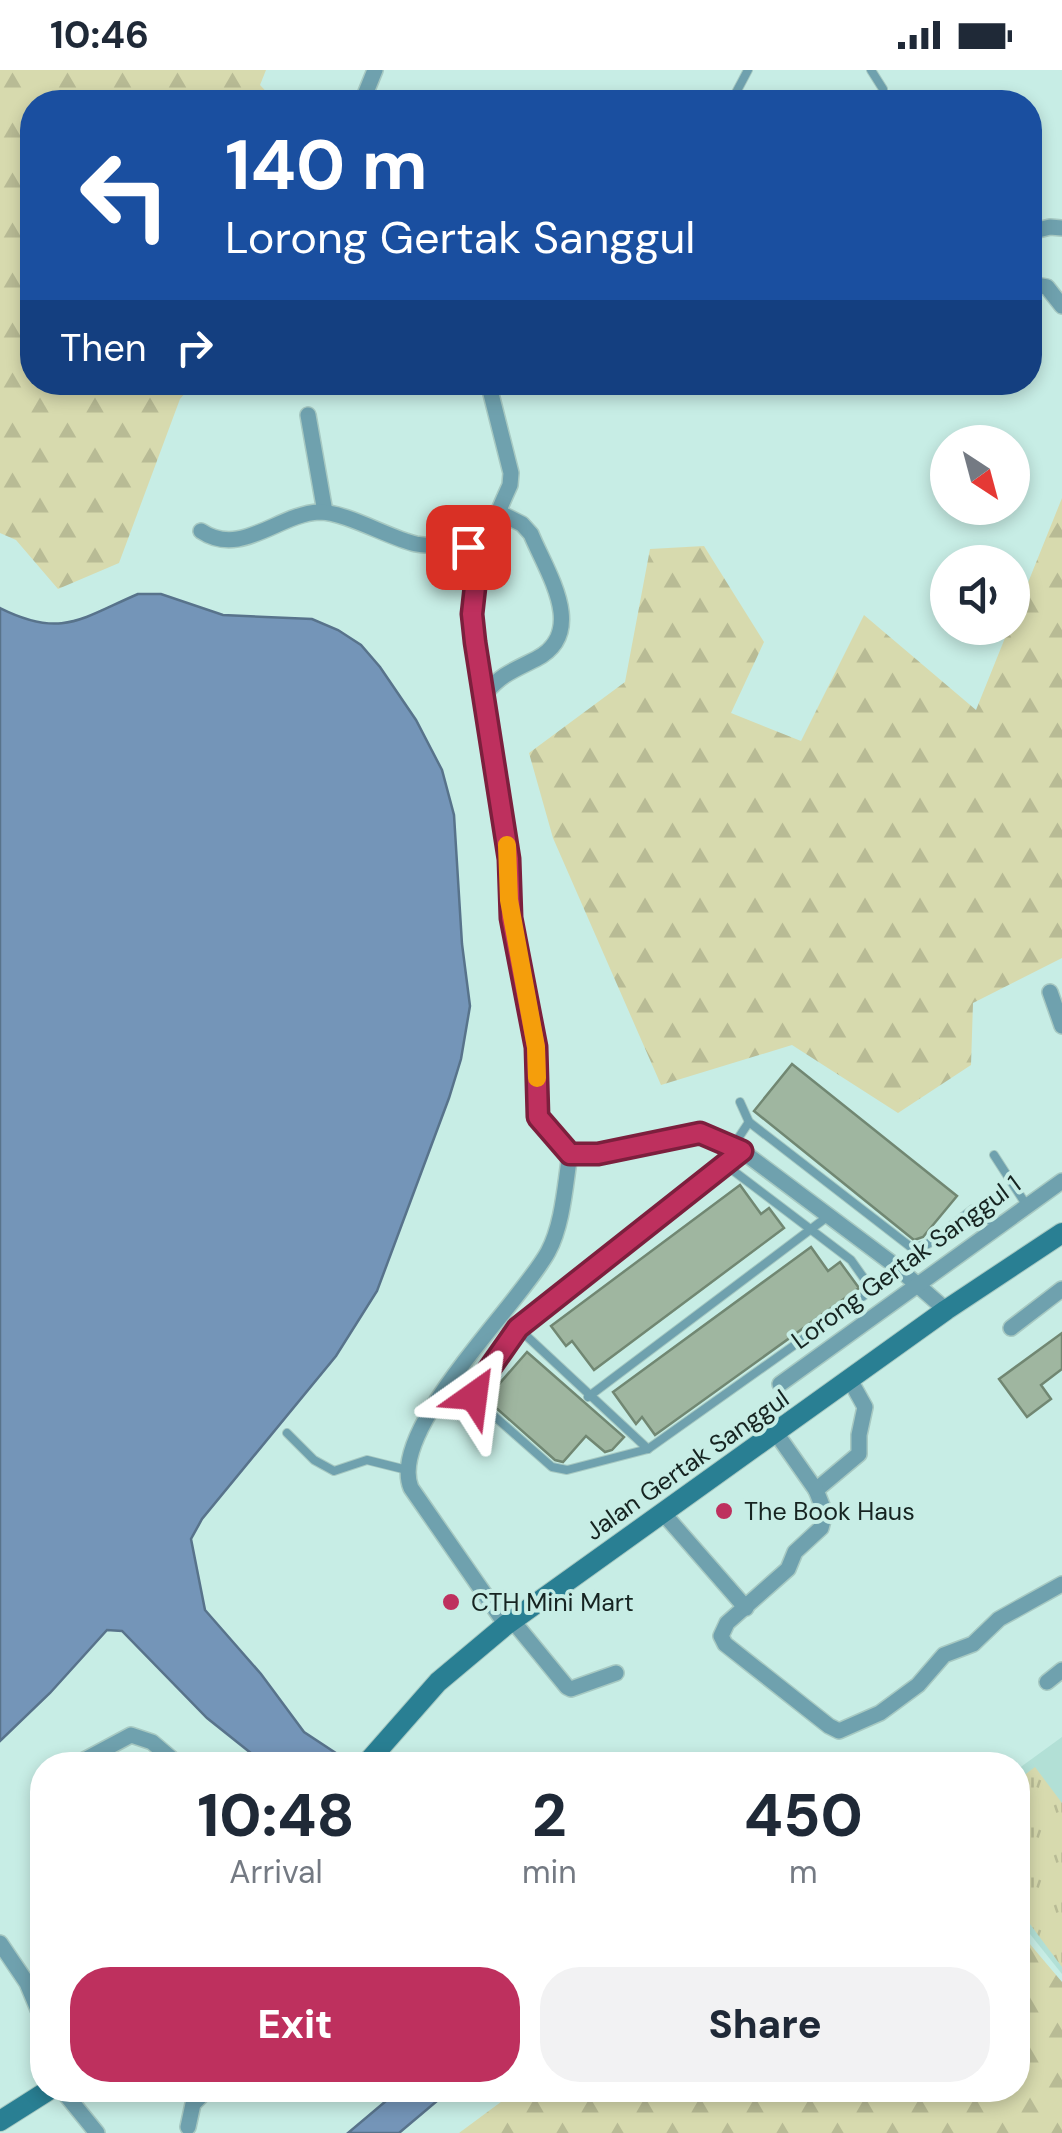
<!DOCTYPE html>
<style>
:root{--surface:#fff;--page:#f2f2f3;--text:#1f2937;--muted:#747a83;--accent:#be305e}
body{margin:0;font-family:"DM Sans",sans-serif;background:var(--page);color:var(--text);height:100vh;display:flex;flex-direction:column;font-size:38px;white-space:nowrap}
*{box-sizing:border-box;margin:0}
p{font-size:32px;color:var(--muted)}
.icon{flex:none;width:55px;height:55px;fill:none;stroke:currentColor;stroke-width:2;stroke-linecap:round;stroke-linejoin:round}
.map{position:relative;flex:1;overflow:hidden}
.sheet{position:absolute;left:30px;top:1682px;width:1000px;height:350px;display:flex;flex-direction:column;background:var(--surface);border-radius:40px;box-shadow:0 5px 15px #0003}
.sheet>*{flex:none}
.top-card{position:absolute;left:20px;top:20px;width:1022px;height:305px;border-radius:40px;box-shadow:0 5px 15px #0003;background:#1a4fa0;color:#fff;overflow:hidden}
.needle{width:65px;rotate:144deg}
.controls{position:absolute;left:930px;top:355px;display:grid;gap:20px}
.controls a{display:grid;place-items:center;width:100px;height:100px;border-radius:50%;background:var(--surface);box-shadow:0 5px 15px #0003;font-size:50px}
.pin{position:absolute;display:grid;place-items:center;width:85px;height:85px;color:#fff;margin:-42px;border-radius:20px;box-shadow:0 5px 15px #0006}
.me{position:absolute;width:110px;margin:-55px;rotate:31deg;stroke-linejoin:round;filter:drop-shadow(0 0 8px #0008)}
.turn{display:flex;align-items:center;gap:35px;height:210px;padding:0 40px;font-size:45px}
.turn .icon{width:130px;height:130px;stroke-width:2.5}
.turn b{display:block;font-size:70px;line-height:85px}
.then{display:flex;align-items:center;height:95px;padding:0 40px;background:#0003;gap:20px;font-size:38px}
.eta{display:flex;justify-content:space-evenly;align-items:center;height:170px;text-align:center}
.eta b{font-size:60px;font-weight:800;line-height:70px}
.action{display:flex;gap:20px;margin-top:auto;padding:20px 40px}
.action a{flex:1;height:115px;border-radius:40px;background:var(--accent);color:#fff;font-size:40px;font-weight:800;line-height:115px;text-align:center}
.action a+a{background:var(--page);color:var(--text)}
.status{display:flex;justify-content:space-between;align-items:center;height:70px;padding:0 50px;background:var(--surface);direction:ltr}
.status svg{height:28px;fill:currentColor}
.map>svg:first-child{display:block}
.built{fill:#b2e0d6}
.grass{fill:url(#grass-tufts)}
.forest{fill:url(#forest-firs)}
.water{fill:#7495b8;stroke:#58738b;stroke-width:2.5}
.building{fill:#9fb6a0;stroke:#718772;stroke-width:2.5}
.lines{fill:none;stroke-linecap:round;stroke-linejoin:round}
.service-casing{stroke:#a7c9c2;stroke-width:10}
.minor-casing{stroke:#a7c9c2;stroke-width:18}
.secondary-casing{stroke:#a7c9c2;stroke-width:22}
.service{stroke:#6fa1ae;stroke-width:8}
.minor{stroke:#6fa1ae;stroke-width:15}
.secondary{stroke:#297f93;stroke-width:20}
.route-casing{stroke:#7c1f3d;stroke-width:25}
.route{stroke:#be305e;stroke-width:18}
.slow{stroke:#f59e0b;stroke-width:18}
.poi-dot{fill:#be305e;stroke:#c7ede5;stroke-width:4}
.labels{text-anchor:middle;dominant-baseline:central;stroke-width:8;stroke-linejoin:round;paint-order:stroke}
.street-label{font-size:25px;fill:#162421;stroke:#c7ede5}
.poi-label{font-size:25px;fill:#162421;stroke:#c7ede5;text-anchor:start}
</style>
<div class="status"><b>10:46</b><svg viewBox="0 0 49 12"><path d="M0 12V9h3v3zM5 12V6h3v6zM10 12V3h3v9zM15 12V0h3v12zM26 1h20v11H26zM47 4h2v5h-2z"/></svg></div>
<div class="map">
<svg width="1062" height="2063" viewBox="0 0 1062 2063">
<defs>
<pattern id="grass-tufts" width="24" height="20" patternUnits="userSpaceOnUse" patternTransform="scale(2.5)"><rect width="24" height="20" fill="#d7daae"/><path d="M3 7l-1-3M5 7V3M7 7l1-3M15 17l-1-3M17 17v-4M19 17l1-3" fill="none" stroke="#b8bb95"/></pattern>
<pattern id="forest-firs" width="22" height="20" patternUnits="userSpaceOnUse" patternTransform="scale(2.5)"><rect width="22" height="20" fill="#d7daae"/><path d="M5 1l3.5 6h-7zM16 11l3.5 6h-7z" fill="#b8bb95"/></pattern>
</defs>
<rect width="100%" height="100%" fill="#c7ede5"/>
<!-- built -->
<path class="built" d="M1062 1667V1904L1018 1849V1699Z"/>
<!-- grass -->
<path class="grass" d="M1035 1697 1062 1733V1897L1018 1838V1710Z"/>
<!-- forest -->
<g class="forest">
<path d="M0 0H266L260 15 276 32H32V312L194 313 180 329 119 493 58 519 16 470 0 463Z"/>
<path d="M1062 428V888L973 933 971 995 898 1043 792 975 661 1015 553 768 529 683 625 612 650 479 704 476 764 572 731 643 801 671 864 545 976 640 1009 558H1012L1013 550Z"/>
<path d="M1018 1860 1062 1912V2063H459L517 2020H1018Z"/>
</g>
<!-- water -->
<g class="water">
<path d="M138 524H161L223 545 312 549 338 560 361 575 380 597 416 650 442 700 454 745 462 874 470 936 461 989 449 1028 377 1221 336 1286 202 1449 191 1469 205 1540 261 1604 304 1662 354 1695H266L207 1648 122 1561 107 1560 50 1623 0 1671V538C62 569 82 548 138 524Z"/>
<path d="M399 2020H450L399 2063H348Z"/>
</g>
<!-- building -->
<g class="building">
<path d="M792 994 957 1126 923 1167 914 1170 754 1041Z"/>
<path d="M740 1115 761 1144 769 1138 784 1158 594 1300 572 1271 566 1276 551 1256Z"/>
<path d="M811 1177 828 1201 840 1192 859 1218 655 1365 642 1347 636 1354 613 1322Z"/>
<path d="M1062 1263V1299L1041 1315 1051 1329 1027 1347 999 1309Z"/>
<path d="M527 1282 624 1367 612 1380 605 1382 586 1366 563 1392 555 1390 486 1329Z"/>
</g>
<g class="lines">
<!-- service casing -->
<g class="service-casing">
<g id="service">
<path d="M871 0 883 19"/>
<path d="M731 32 748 0"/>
<path d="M740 1032 749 1052 912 1178 928 1174 973 1139 998 1156"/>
<path d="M733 1076 749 1052"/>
<path d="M994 1085 1027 1136"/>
<path d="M727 1096 851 1190 868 1214 865 1225 648 1379 567 1400 552 1397 477 1331 474 1321 518 1258 742 1081"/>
<path d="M518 1258 648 1379"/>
<path d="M588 1327 827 1147"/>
<path d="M287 1363 314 1390 334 1401 367 1390 407 1400"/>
</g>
</g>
<!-- minor casing -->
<g class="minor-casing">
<g id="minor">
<path d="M362 32 375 0"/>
<path d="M1030 162 1050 157 1062 158"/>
<path d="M1030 214 1047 217 1062 236"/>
<path d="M488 312 511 403 510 415C485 470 469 509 475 572L509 789 511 848 537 977 536 1040 538 1047 570 1084"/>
<path d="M308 345 325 442"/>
<path d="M201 461C241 488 278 444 319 442 346 442 389 468 416 474 432 477 447 475 463 475L478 490"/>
<path d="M485 624C500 605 514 600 536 589 588 562 547 503 531 464L522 454 498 442"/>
<path d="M1050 922 1062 956"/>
<path d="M570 1084H598L688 1063 709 1065 742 1081 897 1197 946 1240"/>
<path d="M1011 1258 1062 1219"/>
<path d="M850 1310 865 1337 859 1365V1384L816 1420 825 1443 821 1458 795 1482 788 1499 727 1553 721 1566 725 1574 829 1656 839 1661 880 1643 918 1615 944 1585 973 1574 999 1549 1062 1514"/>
<path d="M780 1314 1062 1111"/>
<path d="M776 1363 816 1420"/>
<path d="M663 1443 746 1538"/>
<path d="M512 1550 567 1617 571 1619 616 1603"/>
<path d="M506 1555 411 1418C387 1360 519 1235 548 1182 563 1154 565 1115 570 1084"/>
<path d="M1047 1612 1062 1600"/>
<path d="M75 1695 131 1665 152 1672 179 1695"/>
<path d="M0 1873 27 1913 42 1949"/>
<path d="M62 2020 97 2063"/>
<path d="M188 2057 193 2034 207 2020"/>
</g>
</g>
<!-- secondary casing -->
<g class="secondary-casing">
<g id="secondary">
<path d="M365 1695 438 1612 506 1555 946 1240 1062 1163"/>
<path d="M0 2051 49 2020"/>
</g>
</g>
<!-- service -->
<use href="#service" class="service"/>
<!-- minor -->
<use href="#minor" class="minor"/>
<!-- secondary -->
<use href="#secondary" class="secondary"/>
</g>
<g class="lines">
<!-- route casing -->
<g class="route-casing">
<path id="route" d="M468 477 478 490 472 544 475 572 509 789 511 848 536 977 538 1047 570 1084H598L700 1063 742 1081 518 1258 474 1321V1326"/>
</g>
<!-- route -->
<use href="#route" class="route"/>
<!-- slow -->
<path class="slow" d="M507 775 509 830 536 977 537 1008"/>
</g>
<!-- markers -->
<g class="poi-dot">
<circle cx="724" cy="1441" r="10"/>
<circle cx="451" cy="1532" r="10"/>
</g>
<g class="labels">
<!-- street labels -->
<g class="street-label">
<text transform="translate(906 1192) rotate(-36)">Lorong Gertak Sanggul 1</text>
<text transform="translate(687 1395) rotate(-35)">Jalan Gertak Sanggul</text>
</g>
<!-- poi labels -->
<g class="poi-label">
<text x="744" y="1441">The Book Haus</text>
<text x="471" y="1532">CTH Mini Mart</text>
</g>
</g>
</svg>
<div class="controls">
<a><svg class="needle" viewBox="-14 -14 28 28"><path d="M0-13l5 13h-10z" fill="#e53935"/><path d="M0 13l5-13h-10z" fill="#747a83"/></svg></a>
<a><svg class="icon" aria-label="sound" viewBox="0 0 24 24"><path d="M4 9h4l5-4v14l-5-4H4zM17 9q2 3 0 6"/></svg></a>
</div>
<div class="pin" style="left:468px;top:477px;background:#d93025"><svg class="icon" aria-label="arrive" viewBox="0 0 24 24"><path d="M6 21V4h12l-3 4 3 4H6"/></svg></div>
<svg class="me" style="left:474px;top:1326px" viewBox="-20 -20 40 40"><path d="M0-17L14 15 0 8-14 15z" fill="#be305e" stroke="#fff" stroke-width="4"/></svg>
<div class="top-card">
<div class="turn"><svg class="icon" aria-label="left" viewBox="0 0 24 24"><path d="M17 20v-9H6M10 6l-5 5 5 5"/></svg><div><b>140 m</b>Lorong Gertak Sanggul</div></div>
<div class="then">Then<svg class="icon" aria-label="right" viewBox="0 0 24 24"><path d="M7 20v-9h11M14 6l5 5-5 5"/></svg></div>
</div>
<section class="sheet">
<div class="eta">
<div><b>10:48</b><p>Arrival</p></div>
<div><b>2</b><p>min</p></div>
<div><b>450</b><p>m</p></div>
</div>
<div class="action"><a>Exit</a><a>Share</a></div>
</section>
</div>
